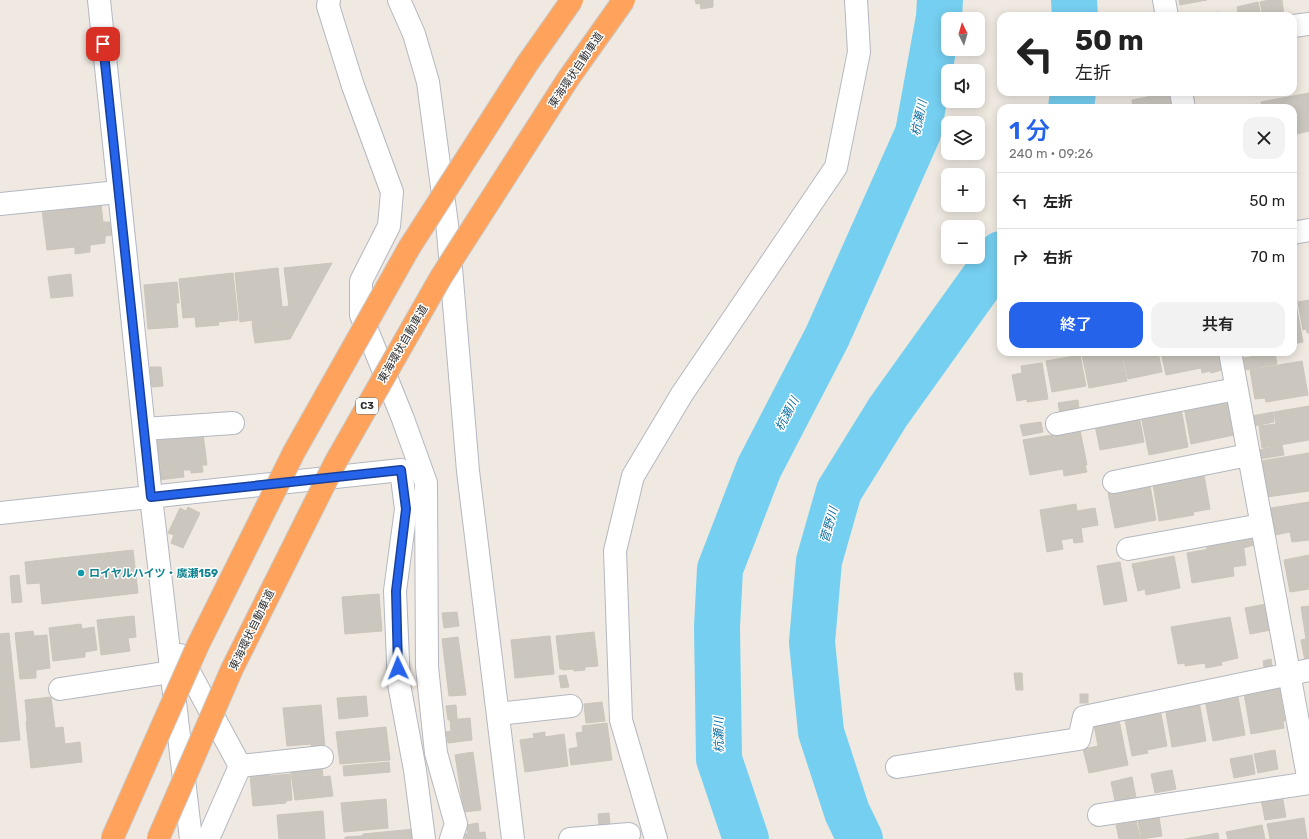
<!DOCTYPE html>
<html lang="ja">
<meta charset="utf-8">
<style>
:root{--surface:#fff;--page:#f2f2f2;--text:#222;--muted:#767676;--line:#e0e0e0;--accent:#2563eb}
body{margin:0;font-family:Rubik,"Noto Sans JP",sans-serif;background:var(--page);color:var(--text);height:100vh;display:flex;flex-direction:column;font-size:15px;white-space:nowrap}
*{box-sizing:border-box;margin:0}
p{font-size:13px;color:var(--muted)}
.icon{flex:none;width:22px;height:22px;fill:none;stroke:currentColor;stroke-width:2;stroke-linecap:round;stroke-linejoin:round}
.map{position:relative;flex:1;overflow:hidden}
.drawer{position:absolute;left:997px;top:104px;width:300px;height:252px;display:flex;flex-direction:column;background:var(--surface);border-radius:12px;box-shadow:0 2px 10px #0003}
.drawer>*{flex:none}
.top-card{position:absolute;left:997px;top:12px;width:300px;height:84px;border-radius:12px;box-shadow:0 2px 10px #0003;background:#fff;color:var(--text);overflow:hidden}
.needle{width:26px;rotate:355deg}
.controls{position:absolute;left:941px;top:12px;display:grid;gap:8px}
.controls a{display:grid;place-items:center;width:44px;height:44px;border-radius:8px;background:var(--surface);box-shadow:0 2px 10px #0003;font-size:20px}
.pin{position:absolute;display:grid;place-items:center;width:34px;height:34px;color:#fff;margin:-17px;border-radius:8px;box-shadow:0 2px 6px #0006}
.me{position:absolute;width:44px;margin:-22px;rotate:358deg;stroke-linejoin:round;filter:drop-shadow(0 0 3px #0008)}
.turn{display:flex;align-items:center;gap:14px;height:84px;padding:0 12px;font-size:18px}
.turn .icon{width:52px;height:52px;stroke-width:2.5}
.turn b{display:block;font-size:28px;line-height:34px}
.round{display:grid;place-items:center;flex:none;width:42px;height:42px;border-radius:12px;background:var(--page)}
.overview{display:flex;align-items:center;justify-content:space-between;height:68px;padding:0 12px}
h1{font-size:24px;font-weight:600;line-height:30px;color:var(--accent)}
.primary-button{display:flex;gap:8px;margin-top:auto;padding:8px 12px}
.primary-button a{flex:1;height:46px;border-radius:12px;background:var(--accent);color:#fff;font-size:16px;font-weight:600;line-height:46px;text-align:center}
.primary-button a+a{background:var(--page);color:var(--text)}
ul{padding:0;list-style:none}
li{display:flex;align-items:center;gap:12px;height:56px;padding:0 12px;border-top:1px solid var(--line)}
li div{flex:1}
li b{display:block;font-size:15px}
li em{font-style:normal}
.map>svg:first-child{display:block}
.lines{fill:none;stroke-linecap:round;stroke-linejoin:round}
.river{stroke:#75cff0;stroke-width:46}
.building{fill:#cbc7bf;stroke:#cbc5ba}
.street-casing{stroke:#b4b7c1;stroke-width:24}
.street{stroke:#fff;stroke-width:22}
.highway-bridge-casing{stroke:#c9c9c9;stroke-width:24;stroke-linecap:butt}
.highway-bridge{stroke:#ffa35c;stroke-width:22}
.route-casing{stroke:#184099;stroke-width:10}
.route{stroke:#2563eb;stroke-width:7}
.culture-dot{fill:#0f9aa8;stroke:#fff;stroke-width:1.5}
.labels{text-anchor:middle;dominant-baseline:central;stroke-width:3;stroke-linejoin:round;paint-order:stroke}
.shield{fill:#fff;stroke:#6d6d6d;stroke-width:1}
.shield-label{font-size:10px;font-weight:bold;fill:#2e2e2e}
.street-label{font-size:11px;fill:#2e2e2e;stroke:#fff}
.culture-label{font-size:11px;font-weight:bold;fill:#0d838f;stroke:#fff;text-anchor:start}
.water-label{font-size:12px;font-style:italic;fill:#0d6fa3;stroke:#fff}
</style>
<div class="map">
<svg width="1309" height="839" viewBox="0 0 1309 839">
<rect width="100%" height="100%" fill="#efe9e1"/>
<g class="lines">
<!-- river -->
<g class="river">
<path d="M1074 0 1075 16"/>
<path d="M1071 108 1073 92"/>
<path d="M746 839 719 759 717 627 720 569 759 468 827 337 918 133 939 17 940 0"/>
<path d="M860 839 847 812 821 732 812 642 819 561 839 491 888 412 1001 254"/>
</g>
</g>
<!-- building -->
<g class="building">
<path d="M695 0H713V7L701 9 700 3 696 4Z"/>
<path d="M1179 0H1207L1180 5Z"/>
<path d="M1269 0H1282L1284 16H1263L1260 2Z"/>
<path d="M1258 2 1261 16H1239L1237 7Z"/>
<path d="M1219 12 1220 16H1197Z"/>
<path d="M1162 92H1171L1174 108H1133L1132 100 1157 95 1156 93Z"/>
<path d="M1309 93V131L1293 135V108H1262L1261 102Z"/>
<path d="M1257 104 1258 108H1237Z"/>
<path d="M101 204 103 222H110L112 235 105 236V243L90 245V252L75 254V247L47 250 42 210Z"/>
<path d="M332 263 290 339 288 327 253 331 252 320 240 322 235 273 278 268 282 307 289 306 284 268Z"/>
<path d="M233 273 238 320 218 322 219 325 196 327 195 317 183 318 179 279Z"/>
<path d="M71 274 73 296 51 298 48 277Z"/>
<path d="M177 282 179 303H176L178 327 148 329 144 285Z"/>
<path d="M1309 300V333H1307L1306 329 1303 330 1298 302Z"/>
<path d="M1296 305 1303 342 1293 344V306Z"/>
<path d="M288 327 290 339 255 343 253 331Z"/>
<path d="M1095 352H1121L1127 381 1089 388 1082 355Z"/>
<path d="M1122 352H1158L1162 372 1128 379Z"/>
<path d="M1161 352H1219L1222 370 1211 373 1210 371 1202 373 1201 368 1166 375Z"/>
<path d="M1275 353 1277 364 1245 370 1243 358Z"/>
<path d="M1080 355 1086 386 1052 392 1046 361Z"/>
<path d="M1302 361 1308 395 1266 402 1265 398 1255 399 1250 370Z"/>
<path d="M1042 363 1048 399 1027 402V399L1017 401 1012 375 1022 373 1021 366Z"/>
<path d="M150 367H161L163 386 152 387Z"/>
<path d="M1227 399 1234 435 1191 444 1184 407Z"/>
<path d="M1078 400 1079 409 1060 413 1058 403Z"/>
<path d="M1309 406V440L1262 448 1259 426 1276 424 1274 412Z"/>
<path d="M1181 408 1188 447 1149 455 1141 416Z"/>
<path d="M1273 412 1274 422 1254 426 1252 416Z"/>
<path d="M1139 416 1144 442 1100 450 1095 425Z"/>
<path d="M1041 422 1043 432 1023 436 1020 425Z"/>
<path d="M1080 430 1087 465H1085L1087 472 1064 476 1063 469 1030 475 1023 440Z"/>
<path d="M203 434 207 465H202L203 472 191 473V470H183L184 477 158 480 153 439Z"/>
<path d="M1282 445 1284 455 1260 459 1259 450Z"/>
<path d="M1309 453V491L1267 497 1261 461Z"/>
<path d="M1204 475 1210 509 1193 512 1194 515 1159 521 1153 484Z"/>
<path d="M1150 485 1156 520 1115 528 1108 493Z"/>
<path d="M1309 502V540L1292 542 1290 532 1275 535 1271 508Z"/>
<path d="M1076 504 1077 511 1095 508 1098 525 1081 528 1083 542 1074 543 1073 538 1061 540 1063 549 1047 552 1040 510Z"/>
<path d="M188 507 200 513 183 548 171 543 174 535 168 533 180 508 186 511Z"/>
<path d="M1252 536 1254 545 1243 548V543L1207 549 1206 544Z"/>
<path d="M1243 543 1246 565 1233 567 1234 576 1192 583 1187 553Z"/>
<path d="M133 550 138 593 42 604 40 583 27 584 25 562Z"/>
<path d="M1309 555V589L1290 592 1284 560Z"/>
<path d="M1174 556 1180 588 1146 595 1145 589 1138 591 1132 564Z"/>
<path d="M1120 562 1127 601 1104 605 1097 566Z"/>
<path d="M19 575 22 602 12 603 10 576Z"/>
<path d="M379 594 382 631 345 634 342 597Z"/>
<path d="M1266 604 1271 630 1250 634 1245 608Z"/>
<path d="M1309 606V638L1306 639 1301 607Z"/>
<path d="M457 612 459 626 444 628 442 613Z"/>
<path d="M134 616 136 637 128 638 130 651 101 655 97 620Z"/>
<path d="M1230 617 1238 658 1221 662 1222 665 1206 668 1205 663 1185 666V663L1178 664 1171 627Z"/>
<path d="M81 624 82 629 94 627 97 650 85 652V657L53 661 49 628Z"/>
<path d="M33 631 34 636 47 635 50 668 36 670V678L20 679 15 633Z"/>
<path d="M594 632 598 666 585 667V670L574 671V669L563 670V669H560L556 636Z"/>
<path d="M9 633 20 740 0 742V634Z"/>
<path d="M550 636 554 674 515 678 511 640Z"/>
<path d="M458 637 466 695 449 696 442 639Z"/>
<path d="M1309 638V660L1305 661 1301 640Z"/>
<path d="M1271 659 1273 672 1265 673 1263 661Z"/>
<path d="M1014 673H1022L1023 690H1016Z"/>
<path d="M566 675 569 687 561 688 559 676Z"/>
<path d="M1279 686 1285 721H1283L1284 728 1251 734 1244 693Z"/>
<rect x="1080" y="694" width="8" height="9"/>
<path d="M366 696 368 716 339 719 337 698Z"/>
<path d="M51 697 55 728 63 727 65 744 80 742 82 762 31 768 26 722 27 721 25 700Z"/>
<path d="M1220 697 1221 700 1238 697 1245 735 1213 741 1205 700Z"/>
<path d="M1199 701 1206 741 1172 747 1165 707Z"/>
<path d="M602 702 605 721 586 723 584 704Z"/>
<path d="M321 705 325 747 312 748 311 744 287 746 283 708Z"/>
<path d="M456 705 457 719 448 720 446 706Z"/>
<path d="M1160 709 1167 746 1147 750 1148 753 1132 756 1124 715Z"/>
<path d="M470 718 472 740 448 743 446 732 451 731 450 720Z"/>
<path d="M1119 720 1128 765 1089 773 1083 749 1098 746 1094 725Z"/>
<path d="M607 723 612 760 571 765 569 749 578 747 576 733 583 732 582 726Z"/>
<path d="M386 727 390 760 340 764 336 732Z"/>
<path d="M545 732V737L564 734 568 766 525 772 520 740 534 738 533 734Z"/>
<path d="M1275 750 1278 769 1258 773 1254 754Z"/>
<path d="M473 752 481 810 464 812 455 755Z"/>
<path d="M1252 755 1255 774 1234 778 1230 759Z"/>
<path d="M389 762 390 772 344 776 343 766Z"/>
<path d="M290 767H322L323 777 330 776 333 796 295 800Z"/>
<path d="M1172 770 1176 789 1155 793 1151 774Z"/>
<path d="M268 773 269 776 290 774 292 800 286 801V803L253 806 250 775Z"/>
<path d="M1132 777 1136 797 1115 801 1111 782Z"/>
<path d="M1282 795 1286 817 1265 820 1261 799Z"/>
<path d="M386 799 388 828 344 832 341 803Z"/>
<path d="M323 811 325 839H279L277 815Z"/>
<path d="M609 813 610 824 599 825 598 814Z"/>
<path d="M1159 817 1162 836 1141 839 1138 821Z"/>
<path d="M1304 818 1307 839H1270L1267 824Z"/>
<path d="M1136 821 1140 839H1119L1116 825Z"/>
<path d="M478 823 479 832 468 834 467 825Z"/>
<path d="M1262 825 1265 839H1228L1226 832Z"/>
<path d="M415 829 414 839H345V837L362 836 363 834Z"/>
<path d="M485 832 486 839H465L464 834Z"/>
<path d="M1218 833 1219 839H1185Z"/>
</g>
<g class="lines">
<!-- street casing -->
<g class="street-casing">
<g id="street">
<path d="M99 0 151 497 191 839"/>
<path d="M329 0 328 6 353 86 392 192 389 226 361 281V315L403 419 426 483 427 667 436 753 456 824 451 839"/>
<path d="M399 0 414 34 428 82 448 232 468 471 513 839"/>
<path d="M1164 0 1167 16"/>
<path d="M1293 26 1309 24"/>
<path d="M1181 92 1184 108"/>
<path d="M0 204 118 192"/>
<path d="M1293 233 1309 230"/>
<path d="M1230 352 1309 782"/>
<path d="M1057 424 1236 389"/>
<path d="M144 429 233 423"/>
<path d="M1114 482 1248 455"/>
<path d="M0 513 401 470 406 509 395 591 399 684 415 770 424 839"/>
<path d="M1128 549 1261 525"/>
<path d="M180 655 240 766 208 839"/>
<path d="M60 689 171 672"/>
<path d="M498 714 571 706"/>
<path d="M240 766 322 757"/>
<path d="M897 767 1079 739 1084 717 1309 670"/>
<path d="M1099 815 1309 783"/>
<path d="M570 839 629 834"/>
<path d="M656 839 621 720 615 551 633 476 682 394 836 167 859 52 856 0"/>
</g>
</g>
<!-- street -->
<use href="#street" class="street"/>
<!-- highway-bridge casing -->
<g class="highway-bridge-casing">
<g id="highway-bridge">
<path d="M112 839 198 645 294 452 409 248 527 64 572 0"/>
<path d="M158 839 232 669 335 463 441 277 568 79 624 0"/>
</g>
</g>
<!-- highway-bridge -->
<use href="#highway-bridge" class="highway-bridge"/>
</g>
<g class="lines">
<!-- route casing -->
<g class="route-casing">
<path id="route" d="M103 44 151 497 401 470 406 509 396 591 398 668"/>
</g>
<!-- route -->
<use href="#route" class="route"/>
</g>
<!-- markers -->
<circle class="culture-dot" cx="81" cy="573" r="4"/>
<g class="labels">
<!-- shield labels -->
<rect class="shield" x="356" y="398" width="22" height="16" rx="3"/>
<g class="shield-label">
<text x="367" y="406">C3</text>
</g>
<!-- street labels -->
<g class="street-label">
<text transform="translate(576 70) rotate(-56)">東海環状自動車道</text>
<text transform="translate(403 344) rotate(-60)">東海環状自動車道</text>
<text transform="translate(252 630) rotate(-64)">東海環状自動車道</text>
</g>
<!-- culture labels -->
<g class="culture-label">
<text x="89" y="573">ロイヤルハイツ・廣瀬159</text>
</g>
<!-- water labels -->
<g class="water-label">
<text transform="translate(919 118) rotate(-78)">杭瀬川</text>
<text transform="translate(787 414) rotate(-62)">杭瀬川</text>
<text transform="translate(829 525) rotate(-74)">菅野川</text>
<text transform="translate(719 735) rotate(-91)">杭瀬川</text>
</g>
</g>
</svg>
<div class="controls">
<a><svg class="needle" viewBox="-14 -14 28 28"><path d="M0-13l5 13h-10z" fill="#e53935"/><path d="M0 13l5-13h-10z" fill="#767676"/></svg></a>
<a><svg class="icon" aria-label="sound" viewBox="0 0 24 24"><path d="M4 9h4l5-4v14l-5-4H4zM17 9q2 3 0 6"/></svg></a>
<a><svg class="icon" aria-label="layers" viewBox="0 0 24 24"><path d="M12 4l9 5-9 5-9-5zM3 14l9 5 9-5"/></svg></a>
<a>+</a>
<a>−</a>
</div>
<div class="pin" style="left:103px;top:44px;background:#d93025"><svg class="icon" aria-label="arrive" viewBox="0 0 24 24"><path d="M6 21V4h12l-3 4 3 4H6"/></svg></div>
<svg class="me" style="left:398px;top:668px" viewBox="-20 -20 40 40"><path d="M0-17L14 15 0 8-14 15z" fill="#2563eb" stroke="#fff" stroke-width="4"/></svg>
<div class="top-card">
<div class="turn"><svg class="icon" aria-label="left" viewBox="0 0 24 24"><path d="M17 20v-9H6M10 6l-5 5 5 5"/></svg><div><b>50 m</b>左折</div></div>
</div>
<section class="drawer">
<div class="overview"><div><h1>1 分</h1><p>240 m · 09:26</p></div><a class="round"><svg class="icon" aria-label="close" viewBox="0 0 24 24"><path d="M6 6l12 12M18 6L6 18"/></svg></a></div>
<ul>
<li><svg class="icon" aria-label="left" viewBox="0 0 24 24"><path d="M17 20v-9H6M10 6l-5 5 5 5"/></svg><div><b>左折</b></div><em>50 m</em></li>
<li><svg class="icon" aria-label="right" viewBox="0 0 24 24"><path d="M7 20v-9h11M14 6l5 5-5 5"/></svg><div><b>右折</b></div><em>70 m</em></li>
</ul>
<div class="primary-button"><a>終了</a><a>共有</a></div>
</section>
</div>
